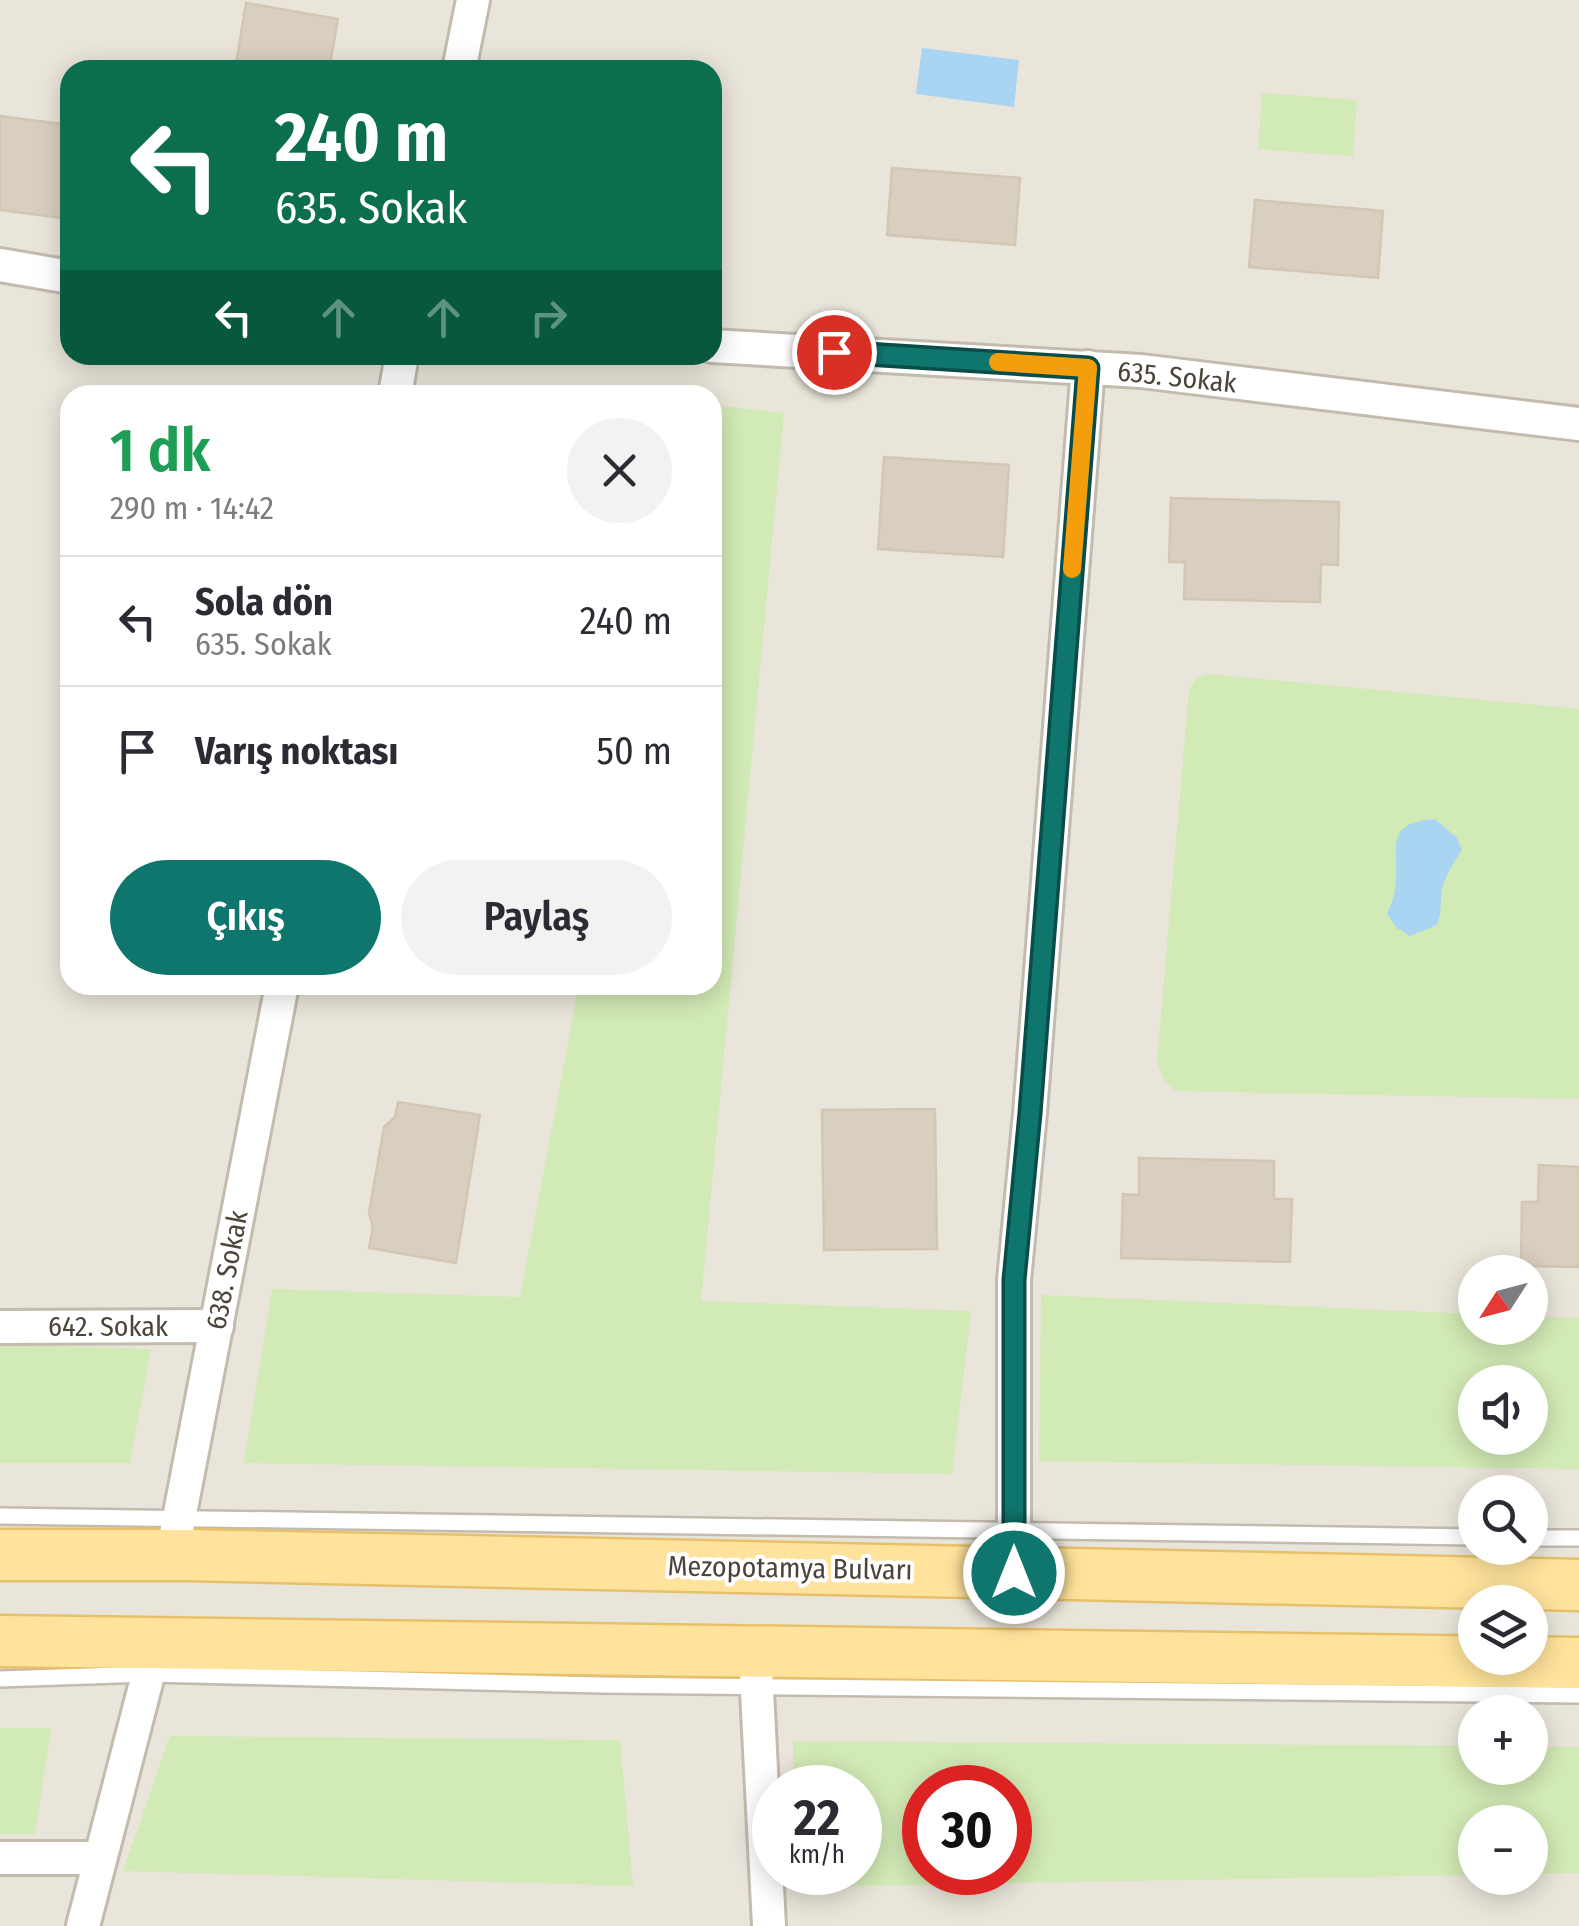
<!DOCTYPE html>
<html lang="tr">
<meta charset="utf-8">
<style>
:root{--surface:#fff;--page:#f2f2f3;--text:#2b2b33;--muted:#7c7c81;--line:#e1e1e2;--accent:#0f766e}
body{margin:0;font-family:"Fira Sans Condensed",sans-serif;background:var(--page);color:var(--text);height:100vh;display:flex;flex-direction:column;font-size:38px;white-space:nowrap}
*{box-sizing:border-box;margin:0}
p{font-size:32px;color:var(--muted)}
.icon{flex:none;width:55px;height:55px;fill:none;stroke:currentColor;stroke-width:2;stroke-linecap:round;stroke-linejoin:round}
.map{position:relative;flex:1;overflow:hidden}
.details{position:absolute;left:60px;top:385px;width:662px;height:610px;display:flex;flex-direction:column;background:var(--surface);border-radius:30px;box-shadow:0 5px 25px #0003}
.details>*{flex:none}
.banner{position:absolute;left:60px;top:60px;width:662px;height:305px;border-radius:30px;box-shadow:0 5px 25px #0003;background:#0b6e4f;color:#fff;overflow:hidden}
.needle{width:65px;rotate:234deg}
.controls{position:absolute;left:1458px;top:1255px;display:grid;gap:20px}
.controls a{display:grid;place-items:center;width:90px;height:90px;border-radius:50%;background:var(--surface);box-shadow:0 5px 25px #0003;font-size:50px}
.speed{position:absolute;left:752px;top:1765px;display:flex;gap:20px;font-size:50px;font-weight:700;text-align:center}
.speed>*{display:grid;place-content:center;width:130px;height:130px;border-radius:50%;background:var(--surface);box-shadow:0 5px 25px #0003;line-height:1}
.speed small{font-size:25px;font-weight:400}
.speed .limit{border:15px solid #d22;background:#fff;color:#111}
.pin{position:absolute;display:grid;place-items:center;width:85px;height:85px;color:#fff;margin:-42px;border:5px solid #fff;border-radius:50%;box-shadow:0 2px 10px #0007}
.me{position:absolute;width:110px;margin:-55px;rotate:0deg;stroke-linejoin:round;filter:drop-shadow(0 0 8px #0008)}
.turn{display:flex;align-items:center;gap:35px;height:210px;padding:0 50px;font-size:45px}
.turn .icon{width:130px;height:130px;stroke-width:2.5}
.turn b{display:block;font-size:70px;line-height:85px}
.lanes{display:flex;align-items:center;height:95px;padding:0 50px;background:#0003;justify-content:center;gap:50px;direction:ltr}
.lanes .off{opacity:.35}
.round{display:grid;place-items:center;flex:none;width:105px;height:105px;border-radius:52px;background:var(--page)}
.head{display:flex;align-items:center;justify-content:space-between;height:170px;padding:0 50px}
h1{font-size:60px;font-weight:600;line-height:75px;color:#1e9e55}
.action{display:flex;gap:20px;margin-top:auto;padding:20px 50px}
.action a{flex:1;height:115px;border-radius:60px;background:var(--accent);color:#fff;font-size:40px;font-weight:600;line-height:115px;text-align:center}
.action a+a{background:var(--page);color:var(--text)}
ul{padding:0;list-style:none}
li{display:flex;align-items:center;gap:30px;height:130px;padding:0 50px;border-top:2px solid var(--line)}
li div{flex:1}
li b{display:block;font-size:38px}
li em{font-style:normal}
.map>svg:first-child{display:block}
.residential{fill:#eae5da;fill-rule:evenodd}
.green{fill:#d2eab5;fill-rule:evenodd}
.water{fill:#a9d4f2}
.building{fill:#d8cfc1;stroke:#d3c7b4;stroke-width:2.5}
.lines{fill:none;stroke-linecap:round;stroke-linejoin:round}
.service-casing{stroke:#c2bbae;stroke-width:20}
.minor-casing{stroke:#c2bbae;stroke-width:38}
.primary-casing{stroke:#e6c16a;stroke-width:55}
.service{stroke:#fff;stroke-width:15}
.minor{stroke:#fff;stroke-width:32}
.primary{stroke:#ffe39c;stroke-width:50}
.route-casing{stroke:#0a4d48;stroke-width:25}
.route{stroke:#0f766e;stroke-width:18}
.slow{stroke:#f59e0b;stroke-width:18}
.labels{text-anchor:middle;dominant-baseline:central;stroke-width:8;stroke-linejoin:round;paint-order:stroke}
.street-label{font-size:28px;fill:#4b4439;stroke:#fff}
</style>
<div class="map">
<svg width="1579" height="1926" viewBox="0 0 1579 1926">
<rect width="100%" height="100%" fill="#f6f3ec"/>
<!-- residential -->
<path class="residential" d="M0 0H1579V1926H0ZM70 70H712V355H70ZM70 395H712V985H70ZM1475 1272H1530V1328H1475ZM1475 1382H1530V1438H1475ZM1475 1492H1530V1548H1475ZM1475 1602H1530V1658H1475ZM1475 1712H1530V1768H1475ZM775 1788H860V1872H775ZM925 1788H1010V1872H925ZM1475 1822H1530V1878H1475Z"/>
<!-- green -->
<g class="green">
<path d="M1262 93 1357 100 1353 156 1258 149Z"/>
<path d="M713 405 784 413 701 1301 971 1311 952 1474 244 1463 272 1289 520 1297 579 985H712Z"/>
<path d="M1208 674 1579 709V1099L1175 1091 1163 1078 1157 1062 1189 690 1196 678Z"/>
<path d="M1041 1295 1475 1314V1328H1530V1316L1579 1318V1469L1039 1461ZM1475 1382H1530V1438H1475Z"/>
<path d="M0 1344 151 1349 130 1463H0Z"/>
<path d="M0 1728H51L35 1834H0Z"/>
<path d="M170 1736 620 1740 633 1886 123 1871Z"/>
<path d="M793 1741 1475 1746V1768H1530V1747H1579V1873L1530 1874V1822H1475V1875L796 1887V1873L860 1872V1788L794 1787ZM925 1788H1010V1872H925Z"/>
</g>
<!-- water -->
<g class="water">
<path d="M922 48 1019 60 1014 107 916 94Z"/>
<path d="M1435 819 1456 837 1462 849C1455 862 1445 875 1442 890 1440 903 1442 912 1437 925L1410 936 1397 928 1387 914C1390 906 1394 898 1395 890 1402 852 1379 823 1435 819Z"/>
</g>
<!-- building -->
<g class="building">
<path d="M246 3 338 19 329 70H235Z"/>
<path d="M0 116 70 125V219L0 210Z"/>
<path d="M892 168 1020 178 1015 245 887 235Z"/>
<path d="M1255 200 1383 211 1378 278 1249 267Z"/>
<path d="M884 457 1009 465 1003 557 878 549Z"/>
<path d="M1171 498 1339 502 1338 565 1321 564 1320 602 1184 599 1185 562H1169Z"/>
<path d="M398 1102 480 1115 456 1263 369 1248 373 1227 369 1213 384 1127 395 1117Z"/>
<path d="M935 1109 937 1249 824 1250 822 1110Z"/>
<path d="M1139 1158 1274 1161V1199H1292L1290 1262 1121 1258 1123 1194 1139 1195Z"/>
<path d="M1539 1165 1579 1167V1267L1521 1266 1522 1202H1538Z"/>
</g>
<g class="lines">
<!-- service casing -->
<g class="service-casing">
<g id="service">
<path d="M0 1516 1475 1537"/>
<path d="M1530 1538H1579"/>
<path d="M0 1679 148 1674 601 1685 1579 1695"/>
</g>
</g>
<!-- minor casing -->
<g class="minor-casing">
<g id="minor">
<path d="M459 70 473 0"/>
<path d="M0 265 70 277"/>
<path d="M712 346 1141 371 1579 424"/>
<path d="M395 395 402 355"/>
<path d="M0 1327 217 1326"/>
<path d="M172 1555 282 985"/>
<path d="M1014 1573V1280L1030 1113 1088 367"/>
<path d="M755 1652 769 1926"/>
<path d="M0 1858H100"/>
<path d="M83 1926 156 1644"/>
</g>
</g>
<!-- primary casing -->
<g class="primary-casing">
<g id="primary">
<path d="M0 1555H188L1579 1585"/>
<path d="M0 1641 1579 1663"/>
</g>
</g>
<!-- service -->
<use href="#service" class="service"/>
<!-- minor -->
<use href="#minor" class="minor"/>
<!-- primary -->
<use href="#primary" class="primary"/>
</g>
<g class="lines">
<!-- route casing -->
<g class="route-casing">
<path id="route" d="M834 352 1088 368 1030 1113 1014 1280V1573"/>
</g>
<!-- route -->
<use href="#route" class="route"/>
<!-- slow -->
<path class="slow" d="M998 362 1088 368 1072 569"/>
</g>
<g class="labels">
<!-- street labels -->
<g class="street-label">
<text transform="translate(1177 377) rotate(6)">635. Sokak</text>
<text transform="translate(227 1270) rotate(-79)">638. Sokak</text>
<text x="108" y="1326">642. Sokak</text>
<text transform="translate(790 1568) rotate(1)">Mezopotamya Bulvarı</text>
</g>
</g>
</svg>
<div class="controls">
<a><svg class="needle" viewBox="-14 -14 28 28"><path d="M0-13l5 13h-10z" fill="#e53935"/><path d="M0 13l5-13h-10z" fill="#7c7c81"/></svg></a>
<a><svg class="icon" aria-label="sound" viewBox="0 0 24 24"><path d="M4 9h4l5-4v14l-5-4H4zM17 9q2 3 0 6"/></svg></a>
<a><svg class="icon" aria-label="search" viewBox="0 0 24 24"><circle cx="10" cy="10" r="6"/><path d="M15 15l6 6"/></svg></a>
<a><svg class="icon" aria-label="layers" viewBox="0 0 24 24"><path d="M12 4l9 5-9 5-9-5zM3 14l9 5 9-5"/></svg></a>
<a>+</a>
<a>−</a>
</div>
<div class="speed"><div>22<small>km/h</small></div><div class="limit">30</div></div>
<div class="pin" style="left:834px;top:352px;background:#d93025"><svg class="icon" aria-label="arrive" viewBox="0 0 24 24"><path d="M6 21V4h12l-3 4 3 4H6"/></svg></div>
<svg class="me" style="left:1014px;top:1573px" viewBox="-20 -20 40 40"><circle r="17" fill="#0f766e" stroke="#fff" stroke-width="3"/><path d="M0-11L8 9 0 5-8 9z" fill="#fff"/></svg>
<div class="banner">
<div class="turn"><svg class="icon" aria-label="left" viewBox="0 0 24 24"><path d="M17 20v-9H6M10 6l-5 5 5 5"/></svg><div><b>240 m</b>635. Sokak</div></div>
<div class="lanes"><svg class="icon" aria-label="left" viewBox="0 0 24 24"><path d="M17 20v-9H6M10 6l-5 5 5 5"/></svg><svg class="icon off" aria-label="ahead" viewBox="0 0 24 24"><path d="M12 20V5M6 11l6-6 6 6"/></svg><svg class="icon off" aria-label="ahead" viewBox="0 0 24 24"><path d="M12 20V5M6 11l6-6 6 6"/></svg><svg class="icon off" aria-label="right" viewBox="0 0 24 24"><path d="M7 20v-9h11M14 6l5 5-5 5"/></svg></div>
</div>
<section class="details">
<div class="head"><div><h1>1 dk</h1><p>290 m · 14:42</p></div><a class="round"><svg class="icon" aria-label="close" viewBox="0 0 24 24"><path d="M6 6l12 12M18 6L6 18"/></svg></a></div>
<ul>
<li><svg class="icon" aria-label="left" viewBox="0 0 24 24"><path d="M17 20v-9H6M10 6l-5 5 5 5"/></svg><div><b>Sola dön</b><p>635. Sokak</p></div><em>240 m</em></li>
<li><svg class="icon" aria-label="arrive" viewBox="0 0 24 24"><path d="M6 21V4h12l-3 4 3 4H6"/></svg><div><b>Varış noktası</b></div><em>50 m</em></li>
</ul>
<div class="action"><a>Çıkış</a><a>Paylaş</a></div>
</section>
</div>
